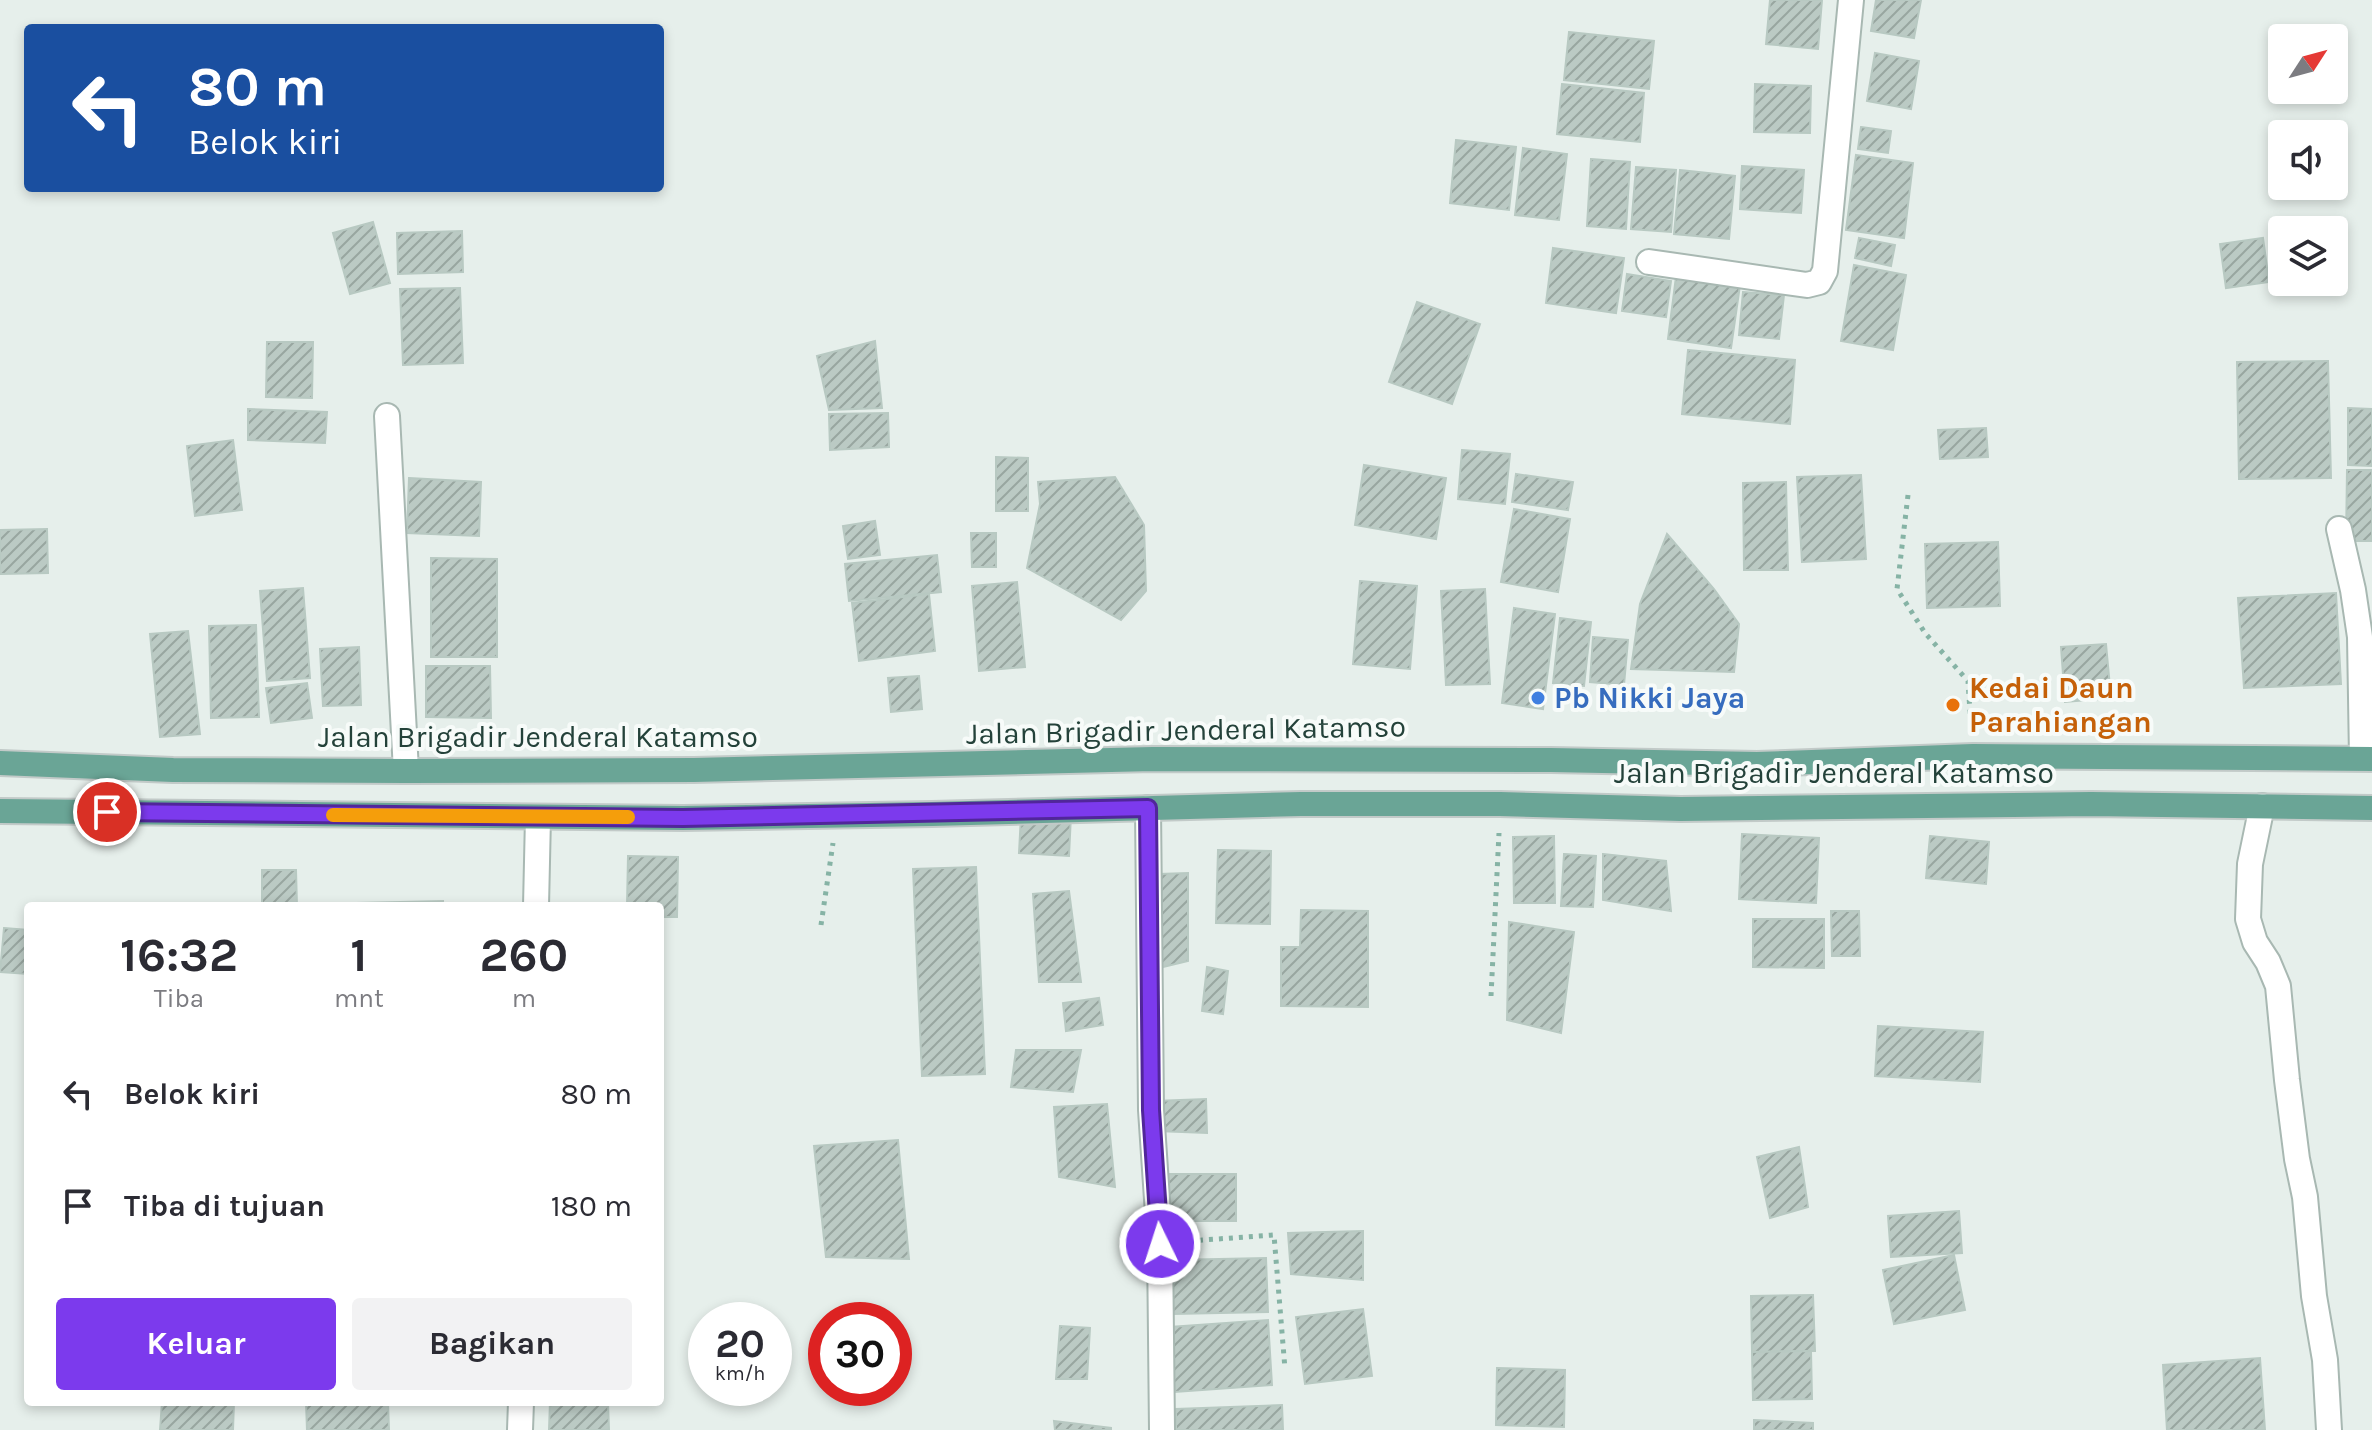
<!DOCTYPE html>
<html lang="id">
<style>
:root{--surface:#fff;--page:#f2f2f3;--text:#2b2b33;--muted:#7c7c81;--accent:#7c3aed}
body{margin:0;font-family:Karla,sans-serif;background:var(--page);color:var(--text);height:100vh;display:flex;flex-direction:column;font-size:30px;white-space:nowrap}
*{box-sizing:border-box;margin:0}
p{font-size:26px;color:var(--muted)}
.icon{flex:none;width:44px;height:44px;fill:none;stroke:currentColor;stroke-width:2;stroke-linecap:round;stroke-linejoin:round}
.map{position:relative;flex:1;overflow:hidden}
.side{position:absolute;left:24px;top:902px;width:640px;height:504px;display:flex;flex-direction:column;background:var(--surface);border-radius:8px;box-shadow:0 4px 12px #0003}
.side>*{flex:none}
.top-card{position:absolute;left:24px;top:24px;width:640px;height:168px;border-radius:8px;box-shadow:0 4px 12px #0003;background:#1a4fa0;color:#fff;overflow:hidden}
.needle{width:52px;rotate:54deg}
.buttons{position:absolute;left:2268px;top:24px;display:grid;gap:16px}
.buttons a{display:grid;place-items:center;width:80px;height:80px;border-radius:8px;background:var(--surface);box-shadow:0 4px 12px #0003;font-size:40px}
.speed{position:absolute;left:688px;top:1302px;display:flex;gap:16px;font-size:40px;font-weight:700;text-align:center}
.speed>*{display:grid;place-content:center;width:104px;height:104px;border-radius:50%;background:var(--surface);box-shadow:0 4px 12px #0003;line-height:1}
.speed small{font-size:20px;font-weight:400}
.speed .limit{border:12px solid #d22;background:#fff;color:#111}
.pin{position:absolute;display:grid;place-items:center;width:68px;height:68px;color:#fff;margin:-34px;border:4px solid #fff;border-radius:50%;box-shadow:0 2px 8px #0007}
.me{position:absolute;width:88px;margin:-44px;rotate:356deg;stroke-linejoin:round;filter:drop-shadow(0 0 6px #0008)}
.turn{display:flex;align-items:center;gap:28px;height:168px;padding:0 32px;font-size:36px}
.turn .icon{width:104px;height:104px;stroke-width:2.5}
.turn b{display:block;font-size:56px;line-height:68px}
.eta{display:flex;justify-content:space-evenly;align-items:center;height:136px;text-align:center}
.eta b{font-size:48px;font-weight:700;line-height:56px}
.button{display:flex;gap:16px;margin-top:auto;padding:16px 32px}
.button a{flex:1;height:92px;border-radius:8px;background:var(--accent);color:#fff;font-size:32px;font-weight:700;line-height:92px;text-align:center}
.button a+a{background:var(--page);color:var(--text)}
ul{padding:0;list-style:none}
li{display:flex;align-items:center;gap:24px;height:112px;padding:0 32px}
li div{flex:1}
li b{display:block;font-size:30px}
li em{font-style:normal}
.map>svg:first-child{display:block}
.building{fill:url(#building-hatch);stroke:#b8c9c2;stroke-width:2}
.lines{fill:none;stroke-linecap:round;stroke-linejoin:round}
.minor-casing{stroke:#a8b8b2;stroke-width:28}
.major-casing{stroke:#c2cac8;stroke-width:28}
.path{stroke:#86b3a5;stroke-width:5;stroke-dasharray:4 6;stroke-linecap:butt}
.minor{stroke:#fff;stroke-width:24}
.major{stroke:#6aa596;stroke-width:24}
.route-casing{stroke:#51269a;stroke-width:20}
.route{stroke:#7c3aed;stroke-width:14}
.slow{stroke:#f59e0b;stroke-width:14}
.shop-dot{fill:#3f7fe0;stroke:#f7fbf9;stroke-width:3}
.food-dot{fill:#e8710a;stroke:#f7fbf9;stroke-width:3}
.labels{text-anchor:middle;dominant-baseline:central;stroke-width:8;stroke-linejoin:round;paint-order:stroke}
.food-label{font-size:30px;font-weight:bold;fill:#c56008;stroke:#f7fbf9;text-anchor:start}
.shop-label{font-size:30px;font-weight:bold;fill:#366cbe;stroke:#f7fbf9;text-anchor:start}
.street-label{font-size:30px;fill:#24423a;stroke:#f7fbf9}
</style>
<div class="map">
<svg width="2372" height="1430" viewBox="0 0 2372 1430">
<defs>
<pattern id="building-hatch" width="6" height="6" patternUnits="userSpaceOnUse" patternTransform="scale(2)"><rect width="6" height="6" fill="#bbcac4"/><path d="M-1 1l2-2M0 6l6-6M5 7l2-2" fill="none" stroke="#98a6a0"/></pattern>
</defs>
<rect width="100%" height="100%" fill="#e6efeb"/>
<!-- building -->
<g class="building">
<path d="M1770 0H1822L1818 49 1766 44Z"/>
<path d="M1876 0H1921L1914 38 1871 31Z"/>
<path d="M1569 32 1654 41 1649 89 1564 80Z"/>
<path d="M1875 53 1919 61 1911 109 1867 101Z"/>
<path d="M1562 84 1644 93 1640 142 1557 134Z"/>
<path d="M1755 84 1811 86 1810 133 1754 132Z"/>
<path d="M1861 127 1891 131 1888 153 1858 149Z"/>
<path d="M1456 140 1516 147 1509 210 1450 203Z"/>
<path d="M1523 148 1567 154 1559 220 1515 215Z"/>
<path d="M1856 155 1913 163 1904 238 1846 230Z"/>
<path d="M1591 159 1630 162 1626 229 1587 226Z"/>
<path d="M1742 166 1804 170 1801 213 1740 209Z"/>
<path d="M1636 167 1676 170 1671 232 1631 229Z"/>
<path d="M1680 170 1735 176 1729 239 1674 234Z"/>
<path d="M373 222 390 283 350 294 333 233Z"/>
<path d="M462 231 463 272 398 274 397 233Z"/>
<path d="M1859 238 1895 245 1891 266 1855 258Z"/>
<path d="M2263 238 2269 282 2226 288 2220 244Z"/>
<path d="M1553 248 1624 258 1616 313 1546 303Z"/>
<path d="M1854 265 1906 275 1893 350 1841 341Z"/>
<path d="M1677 269 1741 278 1731 348 1668 339Z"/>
<path d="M1627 274 1671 281 1666 317 1622 311Z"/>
<path d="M460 288 463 363 403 365 400 289Z"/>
<path d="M1743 292 1784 295 1779 339 1739 335Z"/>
<path d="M1417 302 1480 324 1452 404 1389 382Z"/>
<path d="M875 341 882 408 829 410 817 356Z"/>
<path d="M267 342H313L312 398 266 397Z"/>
<path d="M1688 350 1795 360 1790 424 1682 414Z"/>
<path d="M2328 361 2331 478 2239 479 2237 362Z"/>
<path d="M2348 408 2372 409V466L2348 465Z"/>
<path d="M248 409 327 412 325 443 248 440Z"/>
<path d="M888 413 889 447 830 450 829 414Z"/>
<path d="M1986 428 1988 457 1940 459 1938 430Z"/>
<path d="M233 440 242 510 195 516 187 446Z"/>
<path d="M1462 450 1510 454 1505 504 1458 499Z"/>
<path d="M996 457 1028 458V511H996Z"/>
<path d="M1364 465 1446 478 1436 539 1355 525Z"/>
<path d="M2347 470H2372V541H2346Z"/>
<path d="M1516 474 1573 482 1568 510 1512 502Z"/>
<path d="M1861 475 1866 559 1802 562 1797 477Z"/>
<path d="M1115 477 1144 525 1146 591 1121 620 1027 568 1040 504 1038 482Z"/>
<path d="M409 478 481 482 479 536 407 533Z"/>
<path d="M1786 482 1788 570H1744L1743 483Z"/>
<path d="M1514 509 1570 519 1558 592 1501 582Z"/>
<path d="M875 521 880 555 848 559 843 526Z"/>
<path d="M47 529 48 573 0 574V530Z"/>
<path d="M971 533H996V567H972Z"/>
<path d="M1667 534 1714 589 1739 624 1734 672 1631 669 1640 604Z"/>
<path d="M1998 542 2000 606 1927 608 1925 544Z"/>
<path d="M937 555 941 592 849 601 845 564Z"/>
<path d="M431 558 497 559V657H431Z"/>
<path d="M1360 581 1417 586 1410 669 1353 664Z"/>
<path d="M1017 582 1025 667 979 671 972 586Z"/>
<path d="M303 588 310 678 267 681 260 591Z"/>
<path d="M1485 589 1490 684 1446 685 1441 591Z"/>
<path d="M2336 593 2341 684 2244 688 2238 598Z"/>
<path d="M929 594 935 651 859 661 852 603Z"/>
<path d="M1514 608 1555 614 1543 709 1502 703Z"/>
<path d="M1560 618 1591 622 1584 686 1553 683Z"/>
<path d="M256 625 259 717 211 718 209 626Z"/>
<path d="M188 631 200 734 160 737 150 634Z"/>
<path d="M1593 637 1628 640 1624 685 1590 682Z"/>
<path d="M2106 644 2111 698 2065 702 2061 647Z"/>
<path d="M359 647 361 705 323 706 320 649Z"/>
<path d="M426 666H490L491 718 426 717Z"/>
<path d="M919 676 922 709 891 712 888 678Z"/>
<path d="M307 683 312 718 271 723 266 688Z"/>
<path d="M1021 815H1071L1069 856 1019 853Z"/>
<path d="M1742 834 1819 838 1816 903 1739 899Z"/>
<path d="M1554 836 1555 903H1514L1513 837Z"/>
<path d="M1930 836 1989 842 1986 884 1926 878Z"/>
<path d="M1218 850 1271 851 1270 924 1216 923Z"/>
<path d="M1564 854 1596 856 1593 907 1561 906Z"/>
<path d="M1603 854 1666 861 1671 911 1603 900Z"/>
<path d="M628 856 678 857 677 917H660V906H627Z"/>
<path d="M976 867 985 1074 922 1076 913 869Z"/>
<path d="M262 870H296L297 906H262Z"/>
<path d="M1188 873V961L1159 968V874Z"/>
<path d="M1069 891 1081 982H1039L1033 894Z"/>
<path d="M443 901V906H357V903Z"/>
<path d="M1301 910 1368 911V1007L1281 1006V947H1300Z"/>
<path d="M1831 911H1859L1860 956H1832Z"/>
<path d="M1753 919H1824V968L1753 967Z"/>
<path d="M1509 922 1574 932 1561 1033 1507 1020Z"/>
<path d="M4 928 28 930V974L0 972Z"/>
<path d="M1207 967 1228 971 1223 1014 1202 1011Z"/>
<path d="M1099 998 1103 1025 1066 1031 1063 1003Z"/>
<path d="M1878 1026 1983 1032 1980 1082 1875 1076Z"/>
<path d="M1016 1050H1081L1073 1092 1011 1087Z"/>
<path d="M1206 1099 1207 1133 1157 1131 1155 1101Z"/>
<path d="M1107 1104 1115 1187 1059 1177 1054 1107Z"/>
<path d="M898 1140 909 1259 826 1257 814 1146Z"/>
<path d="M1799 1147 1808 1207 1770 1218 1757 1157Z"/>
<rect x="1168" y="1174" width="68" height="47"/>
<path d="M1959 1211 1962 1253 1891 1257 1888 1216Z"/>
<path d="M1363 1231V1280L1291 1274 1288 1233Z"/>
<path d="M1954 1255 1965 1310 1894 1324 1883 1270Z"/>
<path d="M1266 1258 1268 1312 1173 1314 1172 1260Z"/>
<path d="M1813 1295 1815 1351 1752 1352 1751 1296Z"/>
<path d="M1363 1309 1372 1376 1305 1384 1296 1317Z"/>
<path d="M1268 1320 1272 1385 1175 1392 1170 1327Z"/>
<path d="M1060 1326 1090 1328 1087 1379H1056Z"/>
<path d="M1811 1351 1812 1399 1753 1400 1752 1352Z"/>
<path d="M2260 1358 2265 1430H2167L2163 1365Z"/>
<path d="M1497 1368 1565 1370 1564 1427 1496 1425Z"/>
<path d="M162 1402H234L233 1430H160Z"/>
<path d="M306 1402H388L389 1430H307Z"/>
<path d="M550 1402H608L609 1430H549Z"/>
<path d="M1282 1405 1283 1430H1176V1409Z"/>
<path d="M1754 1420 1813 1423V1430H1754Z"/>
<path d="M1054 1421 1111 1428V1430H1055Z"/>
</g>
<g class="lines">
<!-- minor casing -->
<g class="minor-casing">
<g id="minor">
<path d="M1649 262 1807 285 1819 282 1825 271 1851 0"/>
<path d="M387 416 406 771"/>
<path d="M2339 529 2353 590 2360 637 2362 758"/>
<path d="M2262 806 2250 864 2248 919 2255 942 2268 962 2278 986 2287 1080 2297 1159 2305 1197 2314 1296 2325 1360 2329 1430"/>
<path d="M1148 808 1151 1110 1160 1244 1162 1430"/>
<path d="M536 906 538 817"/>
<path d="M520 1430 521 1402"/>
</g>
</g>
<!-- major casing -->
<g class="major-casing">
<g id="major">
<path d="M0 763 173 770 406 771 694 770 1153 759 1551 760 1757 764 1973 756 2372 759"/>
<path d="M0 811 683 818 932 814 1301 804H1500L1681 809 2091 804 2372 808"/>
</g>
</g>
<!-- path -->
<g class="path">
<path d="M1908 495 1897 589 1925 633 1968 681 1971 727"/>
<path d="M821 925 833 843"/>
<path d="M1491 996 1499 833"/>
<path d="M1189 1241 1274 1235 1285 1369"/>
</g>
<!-- minor -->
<use href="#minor" class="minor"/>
<!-- major -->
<use href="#major" class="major"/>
</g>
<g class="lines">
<!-- route casing -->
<g class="route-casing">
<path id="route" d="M107 812 683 818 1148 808 1151 1110 1160 1244"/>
</g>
<!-- route -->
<use href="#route" class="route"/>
<!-- slow -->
<path class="slow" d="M333 815 628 817"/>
</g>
<!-- markers -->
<circle class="shop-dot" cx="1538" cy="698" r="8"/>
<circle class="food-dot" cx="1953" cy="705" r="8"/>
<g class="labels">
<!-- food labels -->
<g class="food-label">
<text x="1969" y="688">Kedai Daun<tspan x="1969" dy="34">Parahiangan</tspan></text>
</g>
<!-- shop labels -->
<g class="shop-label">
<text x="1554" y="698">Pb Nikki Jaya</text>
</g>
<!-- street labels -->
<g class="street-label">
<text transform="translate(1186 730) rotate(-1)">Jalan Brigadir Jenderal Katamso</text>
<text x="538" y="737">Jalan Brigadir Jenderal Katamso</text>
<text x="1834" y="773">Jalan Brigadir Jenderal Katamso</text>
</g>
</g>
</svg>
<div class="buttons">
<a><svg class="needle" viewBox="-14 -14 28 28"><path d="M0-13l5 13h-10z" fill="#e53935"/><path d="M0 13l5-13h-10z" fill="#7c7c81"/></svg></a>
<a><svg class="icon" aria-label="sound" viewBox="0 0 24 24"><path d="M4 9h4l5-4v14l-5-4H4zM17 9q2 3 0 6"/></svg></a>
<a><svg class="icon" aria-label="layers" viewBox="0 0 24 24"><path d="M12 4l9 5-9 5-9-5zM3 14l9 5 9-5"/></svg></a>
</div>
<div class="speed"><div>20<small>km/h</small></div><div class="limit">30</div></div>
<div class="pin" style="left:107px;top:812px;background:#d93025"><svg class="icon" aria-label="arrive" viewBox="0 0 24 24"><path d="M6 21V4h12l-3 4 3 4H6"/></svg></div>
<svg class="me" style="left:1160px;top:1244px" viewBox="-20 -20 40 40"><circle r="17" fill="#7c3aed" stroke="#fff" stroke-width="3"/><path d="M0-11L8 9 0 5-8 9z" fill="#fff"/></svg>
<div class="top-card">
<div class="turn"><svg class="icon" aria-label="left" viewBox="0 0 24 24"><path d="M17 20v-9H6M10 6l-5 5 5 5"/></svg><div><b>80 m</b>Belok kiri</div></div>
</div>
<section class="side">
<div class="eta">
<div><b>16:32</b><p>Tiba</p></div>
<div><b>1</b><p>mnt</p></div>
<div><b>260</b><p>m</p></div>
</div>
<ul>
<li><svg class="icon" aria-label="left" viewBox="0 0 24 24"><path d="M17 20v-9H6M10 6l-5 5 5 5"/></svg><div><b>Belok kiri</b></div><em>80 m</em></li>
<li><svg class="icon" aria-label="arrive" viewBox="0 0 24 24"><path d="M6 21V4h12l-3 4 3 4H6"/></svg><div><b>Tiba di tujuan</b></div><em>180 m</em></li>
</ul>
<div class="button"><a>Keluar</a><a>Bagikan</a></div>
</section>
</div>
